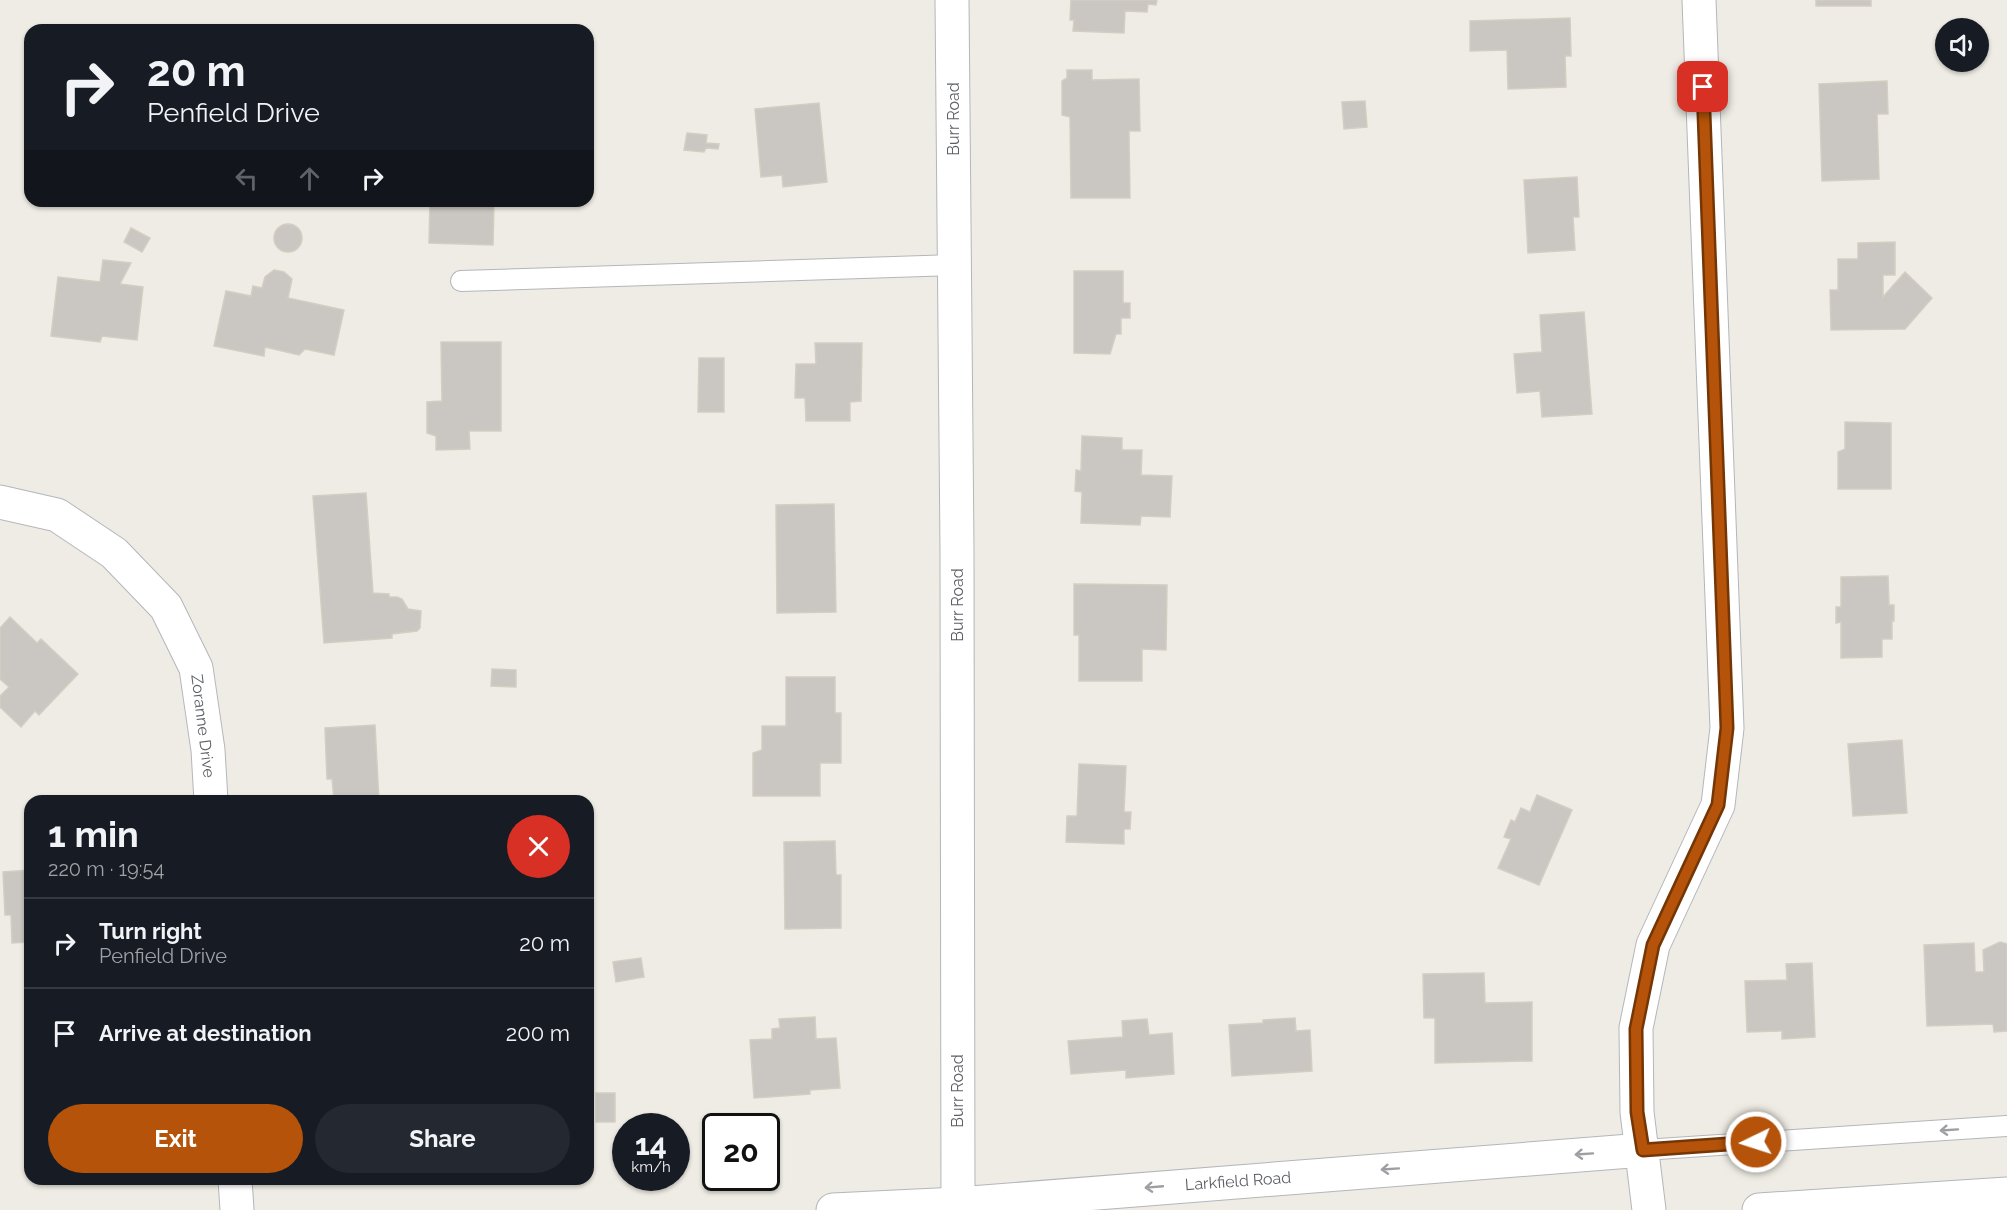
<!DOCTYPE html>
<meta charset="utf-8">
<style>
:root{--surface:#171b24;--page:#242831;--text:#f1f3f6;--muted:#9ea1a6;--line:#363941;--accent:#b45309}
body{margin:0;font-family:Raleway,sans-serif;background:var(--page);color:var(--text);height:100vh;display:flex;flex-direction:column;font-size:22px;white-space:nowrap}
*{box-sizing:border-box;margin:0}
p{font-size:20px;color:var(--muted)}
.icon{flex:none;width:33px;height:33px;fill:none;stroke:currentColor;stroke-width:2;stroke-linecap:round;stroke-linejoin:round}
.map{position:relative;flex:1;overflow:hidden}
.panel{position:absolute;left:24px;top:795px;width:570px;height:390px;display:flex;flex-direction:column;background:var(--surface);border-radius:18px;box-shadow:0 2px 4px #0004}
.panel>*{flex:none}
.hud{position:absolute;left:24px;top:24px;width:570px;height:183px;border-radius:18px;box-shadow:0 2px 4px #0004;background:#171b24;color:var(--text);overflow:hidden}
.buttons{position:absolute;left:1935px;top:18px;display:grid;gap:12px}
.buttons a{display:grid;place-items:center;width:54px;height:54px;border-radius:50%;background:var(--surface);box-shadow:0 2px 4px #0004;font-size:30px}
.speed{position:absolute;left:612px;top:1113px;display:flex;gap:12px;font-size:30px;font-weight:700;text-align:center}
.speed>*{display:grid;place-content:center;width:78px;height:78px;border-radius:50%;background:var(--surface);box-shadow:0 2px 4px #0004;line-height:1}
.speed small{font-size:15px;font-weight:400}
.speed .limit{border:3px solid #111;border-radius:9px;background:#fff;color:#111}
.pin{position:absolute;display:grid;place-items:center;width:51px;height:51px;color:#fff;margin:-26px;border-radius:12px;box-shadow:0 3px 9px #0006}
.me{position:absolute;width:66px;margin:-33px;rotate:266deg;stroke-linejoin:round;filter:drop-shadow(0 0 4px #0008)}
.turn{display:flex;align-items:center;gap:21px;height:126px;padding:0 24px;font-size:27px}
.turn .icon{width:78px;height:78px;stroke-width:2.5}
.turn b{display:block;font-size:42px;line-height:51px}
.lanes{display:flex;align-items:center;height:57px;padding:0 24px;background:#0003;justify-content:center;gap:30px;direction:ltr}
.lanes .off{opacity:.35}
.round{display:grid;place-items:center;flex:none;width:63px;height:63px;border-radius:32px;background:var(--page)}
.head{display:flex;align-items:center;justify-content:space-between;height:102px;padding:0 24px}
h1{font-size:36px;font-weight:700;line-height:45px}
.primary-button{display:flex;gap:12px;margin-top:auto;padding:12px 24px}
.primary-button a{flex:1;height:69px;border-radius:36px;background:var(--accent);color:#fff;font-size:24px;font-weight:700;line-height:69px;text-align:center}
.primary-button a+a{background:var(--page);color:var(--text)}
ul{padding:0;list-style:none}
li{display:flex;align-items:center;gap:18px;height:90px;padding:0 24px;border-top:2px solid var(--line)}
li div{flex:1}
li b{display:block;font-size:22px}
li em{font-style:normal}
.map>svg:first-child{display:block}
.building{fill:#cac6c1;stroke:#d3cec2;stroke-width:1.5}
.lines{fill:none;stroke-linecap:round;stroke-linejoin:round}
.service-casing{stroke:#b4b6ba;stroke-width:22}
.minor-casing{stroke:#b4b6ba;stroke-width:35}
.tertiary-casing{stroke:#b4b6ba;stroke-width:35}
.secondary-casing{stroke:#b3b6bb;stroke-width:35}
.service{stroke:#fff;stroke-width:20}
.minor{stroke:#fff;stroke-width:33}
.tertiary{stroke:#fff;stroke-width:33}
.secondary{stroke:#fff;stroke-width:33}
.oneway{stroke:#9d9fa2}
.route-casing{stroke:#753606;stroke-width:15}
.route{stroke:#b45309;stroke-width:10}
.labels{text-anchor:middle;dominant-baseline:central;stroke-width:4.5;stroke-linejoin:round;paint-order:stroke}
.street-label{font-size:16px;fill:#5c5f64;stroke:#fff}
</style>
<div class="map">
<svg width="2007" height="1210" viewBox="0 0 2007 1210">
<rect width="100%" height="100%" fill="#eeece4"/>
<!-- building -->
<g class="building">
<path d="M1071 0H1157L1156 5 1148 4 1147 12 1125 11 1124 33 1073 31 1074 20H1070Z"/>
<rect x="1816" y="0" width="55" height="6"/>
<path d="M1570 18 1571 56H1565L1566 87 1508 89 1507 50 1470 51V21Z"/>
<path d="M1067 70H1092V80L1139 79 1140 131H1129L1130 198H1071L1070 117 1062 115V81L1067 78Z"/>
<path d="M1887 81 1888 114H1877L1879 179 1822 181 1819 84Z"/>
<path d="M1365 101 1367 127 1344 129 1342 102Z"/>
<path d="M819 103 827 182 783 187 782 175 761 177 755 109Z"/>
<path d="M687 133 707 135 706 143 719 144 718 149 706 148 704 152 684 150Z"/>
<path d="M1577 177 1579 217H1573L1575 250 1528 253 1524 180Z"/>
<path d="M430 201H494L493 245 429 243Z"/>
<circle cx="288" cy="238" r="14"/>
<path d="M131 228 150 238 142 252 124 242Z"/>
<path d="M1895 242V275H1883V297L1905 272 1932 298 1905 329 1831 330 1830 290H1838V259H1858V243Z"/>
<path d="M103 260 131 263 120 284 143 287 137 340 102 336 100 342 51 336 58 277 100 282Z"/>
<path d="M274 270 284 272 292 279 288 298 344 310 334 355 305 349 299 355 265 347 264 356 214 346 226 291 251 296 253 286 262 288 265 277Z"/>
<path d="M1074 271H1123V303H1130V318H1121V334H1116L1110 354 1074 353Z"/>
<path d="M1584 312 1592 414 1542 417 1540 391 1517 393 1514 354 1542 352 1540 315Z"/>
<path d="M441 342H501V431H469L470 449 436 450V436L427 433V402L442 401Z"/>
<path d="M815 343H862L861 401 850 402V421H806L805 398H795L796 364H816Z"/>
<path d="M699 358H724V412H698Z"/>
<path d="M1845 422 1891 423V489H1838V452L1845 449Z"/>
<path d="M1082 436 1122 438V450H1142L1141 475 1172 476 1170 517 1141 516 1140 525 1081 523 1082 492 1075 491 1076 470 1081 471Z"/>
<path d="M366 493 373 593 389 594V597H397L402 599 408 609 421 611 420 628 417 631 392 634V638L324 643 313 496Z"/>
<path d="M834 504 836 612 777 613 776 505Z"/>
<path d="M1888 576 1889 605H1894V621H1892V639H1882V657L1841 658V622L1836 623V607H1841V577Z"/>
<path d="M1074 584 1167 585 1166 650 1142 649V681H1079V635H1074Z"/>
<path d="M10 617 37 643 41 639 78 674 39 715 35 711 21 727 0 707V696L9 687 0 679V628Z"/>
<path d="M492 669 516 670V687L491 686Z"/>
<path d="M786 677H835V713H841V763H820V796H753V753L762 750V726H786Z"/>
<path d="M375 725 379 801H334L332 779H327L325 728Z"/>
<path d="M1902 740 1907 813 1853 816 1848 744Z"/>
<path d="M1079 764 1126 766 1124 812H1131L1130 829H1124V844L1066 842 1067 816H1077Z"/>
<path d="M1537 795 1572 810 1539 885 1498 868 1511 839 1504 837 1511 820 1515 822 1521 808 1530 812Z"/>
<path d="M835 841 836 875H841V928L785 929 784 842Z"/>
<path d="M30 870V942L12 943 11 915H5L3 872Z"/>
<path d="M2000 942 2007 944V1031L1994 1032 1993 1024 1927 1026 1924 945 1974 943 1975 972H1984L1983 950Z"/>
<path d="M641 958 644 977 616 982 613 962Z"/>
<path d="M1812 963 1815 1037 1782 1039V1031L1747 1032 1745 981 1787 980 1786 964Z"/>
<path d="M1484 973 1485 1003 1532 1002V1061L1435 1063V1018H1424L1423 974Z"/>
<path d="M815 1017 816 1039 836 1038 840 1088 810 1090V1094L754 1098 750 1040 772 1039V1029L780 1028 779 1019Z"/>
<path d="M1295 1018 1296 1031 1310 1030 1312 1071 1232 1076 1229 1025 1263 1023V1020Z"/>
<path d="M1147 1019 1149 1035 1172 1033 1174 1074 1126 1078V1070L1071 1074 1068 1041 1123 1037 1122 1021Z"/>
<rect x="596" y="1093" width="19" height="29"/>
</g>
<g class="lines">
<!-- service casing -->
<g class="service-casing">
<g id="service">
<path d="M461 281 955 265"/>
<path d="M1643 1150 2007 1126"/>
</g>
</g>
<!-- minor casing -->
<g class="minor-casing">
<g id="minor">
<path d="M0 502 57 515 114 553 166 607 196 668 208 750 211 801"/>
<path d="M235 1179 237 1210"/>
<path d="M833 1210 958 1204 1643 1150"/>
<path d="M1649 1210 1637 1112 1636 1028 1653 945 1718 805 1727 728 1699 0"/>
</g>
</g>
<!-- tertiary casing -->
<g class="tertiary-casing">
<path id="tertiary" d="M952 0 957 550 958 1210"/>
</g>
<!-- secondary casing -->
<g class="secondary-casing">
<path id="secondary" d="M1759 1210 2007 1194"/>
</g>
<!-- service -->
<use href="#service" class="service"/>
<!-- minor -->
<use href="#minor" class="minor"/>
<!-- tertiary -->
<use href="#tertiary" class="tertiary"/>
<!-- secondary -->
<use href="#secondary" class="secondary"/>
</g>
<!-- one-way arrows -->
<defs><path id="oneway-shaft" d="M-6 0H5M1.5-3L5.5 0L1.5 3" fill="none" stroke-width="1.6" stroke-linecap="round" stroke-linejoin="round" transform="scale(1.5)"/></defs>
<g class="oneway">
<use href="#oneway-shaft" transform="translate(1949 1130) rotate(176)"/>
<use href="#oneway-shaft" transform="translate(1584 1154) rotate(176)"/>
<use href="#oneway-shaft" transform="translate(1390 1169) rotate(176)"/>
<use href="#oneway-shaft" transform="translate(1154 1187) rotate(175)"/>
</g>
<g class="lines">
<!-- route casing -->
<g class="route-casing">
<path id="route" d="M1703 87 1727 728 1718 805 1653 945 1636 1029 1637 1112 1643 1150 1756 1142"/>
</g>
<!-- route -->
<use href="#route" class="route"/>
</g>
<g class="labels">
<!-- street labels -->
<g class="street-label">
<text transform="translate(953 119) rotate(-90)">Burr Road</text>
<text transform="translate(957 605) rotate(-90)">Burr Road</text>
<text transform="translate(203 726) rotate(83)">Zoranne Drive</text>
<text transform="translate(957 1091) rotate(-90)">Burr Road</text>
<text transform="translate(1238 1181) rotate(-4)">Larkfield Road</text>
</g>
</g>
</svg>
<div class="buttons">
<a><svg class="icon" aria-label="sound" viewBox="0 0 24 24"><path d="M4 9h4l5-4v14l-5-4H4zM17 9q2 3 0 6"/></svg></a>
</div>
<div class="speed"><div>14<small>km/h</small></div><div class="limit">20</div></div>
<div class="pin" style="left:1703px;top:87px;background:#d93025"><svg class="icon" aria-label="arrive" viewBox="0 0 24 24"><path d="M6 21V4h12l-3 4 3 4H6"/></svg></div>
<svg class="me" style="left:1756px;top:1142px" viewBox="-20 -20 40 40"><circle r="17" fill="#b45309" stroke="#fff" stroke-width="3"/><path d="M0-11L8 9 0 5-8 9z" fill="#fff"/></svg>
<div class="hud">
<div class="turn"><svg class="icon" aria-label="right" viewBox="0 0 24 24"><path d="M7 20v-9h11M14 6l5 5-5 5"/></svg><div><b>20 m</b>Penfield Drive</div></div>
<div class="lanes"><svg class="icon off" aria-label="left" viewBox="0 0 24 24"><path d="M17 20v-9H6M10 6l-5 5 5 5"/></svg><svg class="icon off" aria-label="ahead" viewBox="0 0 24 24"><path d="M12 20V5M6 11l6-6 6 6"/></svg><svg class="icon" aria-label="right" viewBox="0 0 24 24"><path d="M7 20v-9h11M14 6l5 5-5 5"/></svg></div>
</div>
<section class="panel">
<div class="head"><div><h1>1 min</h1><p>220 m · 19:54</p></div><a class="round" style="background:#d93025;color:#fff"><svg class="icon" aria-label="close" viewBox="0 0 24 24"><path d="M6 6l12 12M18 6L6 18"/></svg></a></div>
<ul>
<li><svg class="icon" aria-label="right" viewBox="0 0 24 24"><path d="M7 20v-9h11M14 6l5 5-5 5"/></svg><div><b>Turn right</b><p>Penfield Drive</p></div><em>20 m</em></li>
<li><svg class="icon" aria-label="arrive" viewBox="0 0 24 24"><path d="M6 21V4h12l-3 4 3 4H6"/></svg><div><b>Arrive at destination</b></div><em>200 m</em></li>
</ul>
<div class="primary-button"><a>Exit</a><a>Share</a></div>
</section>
</div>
